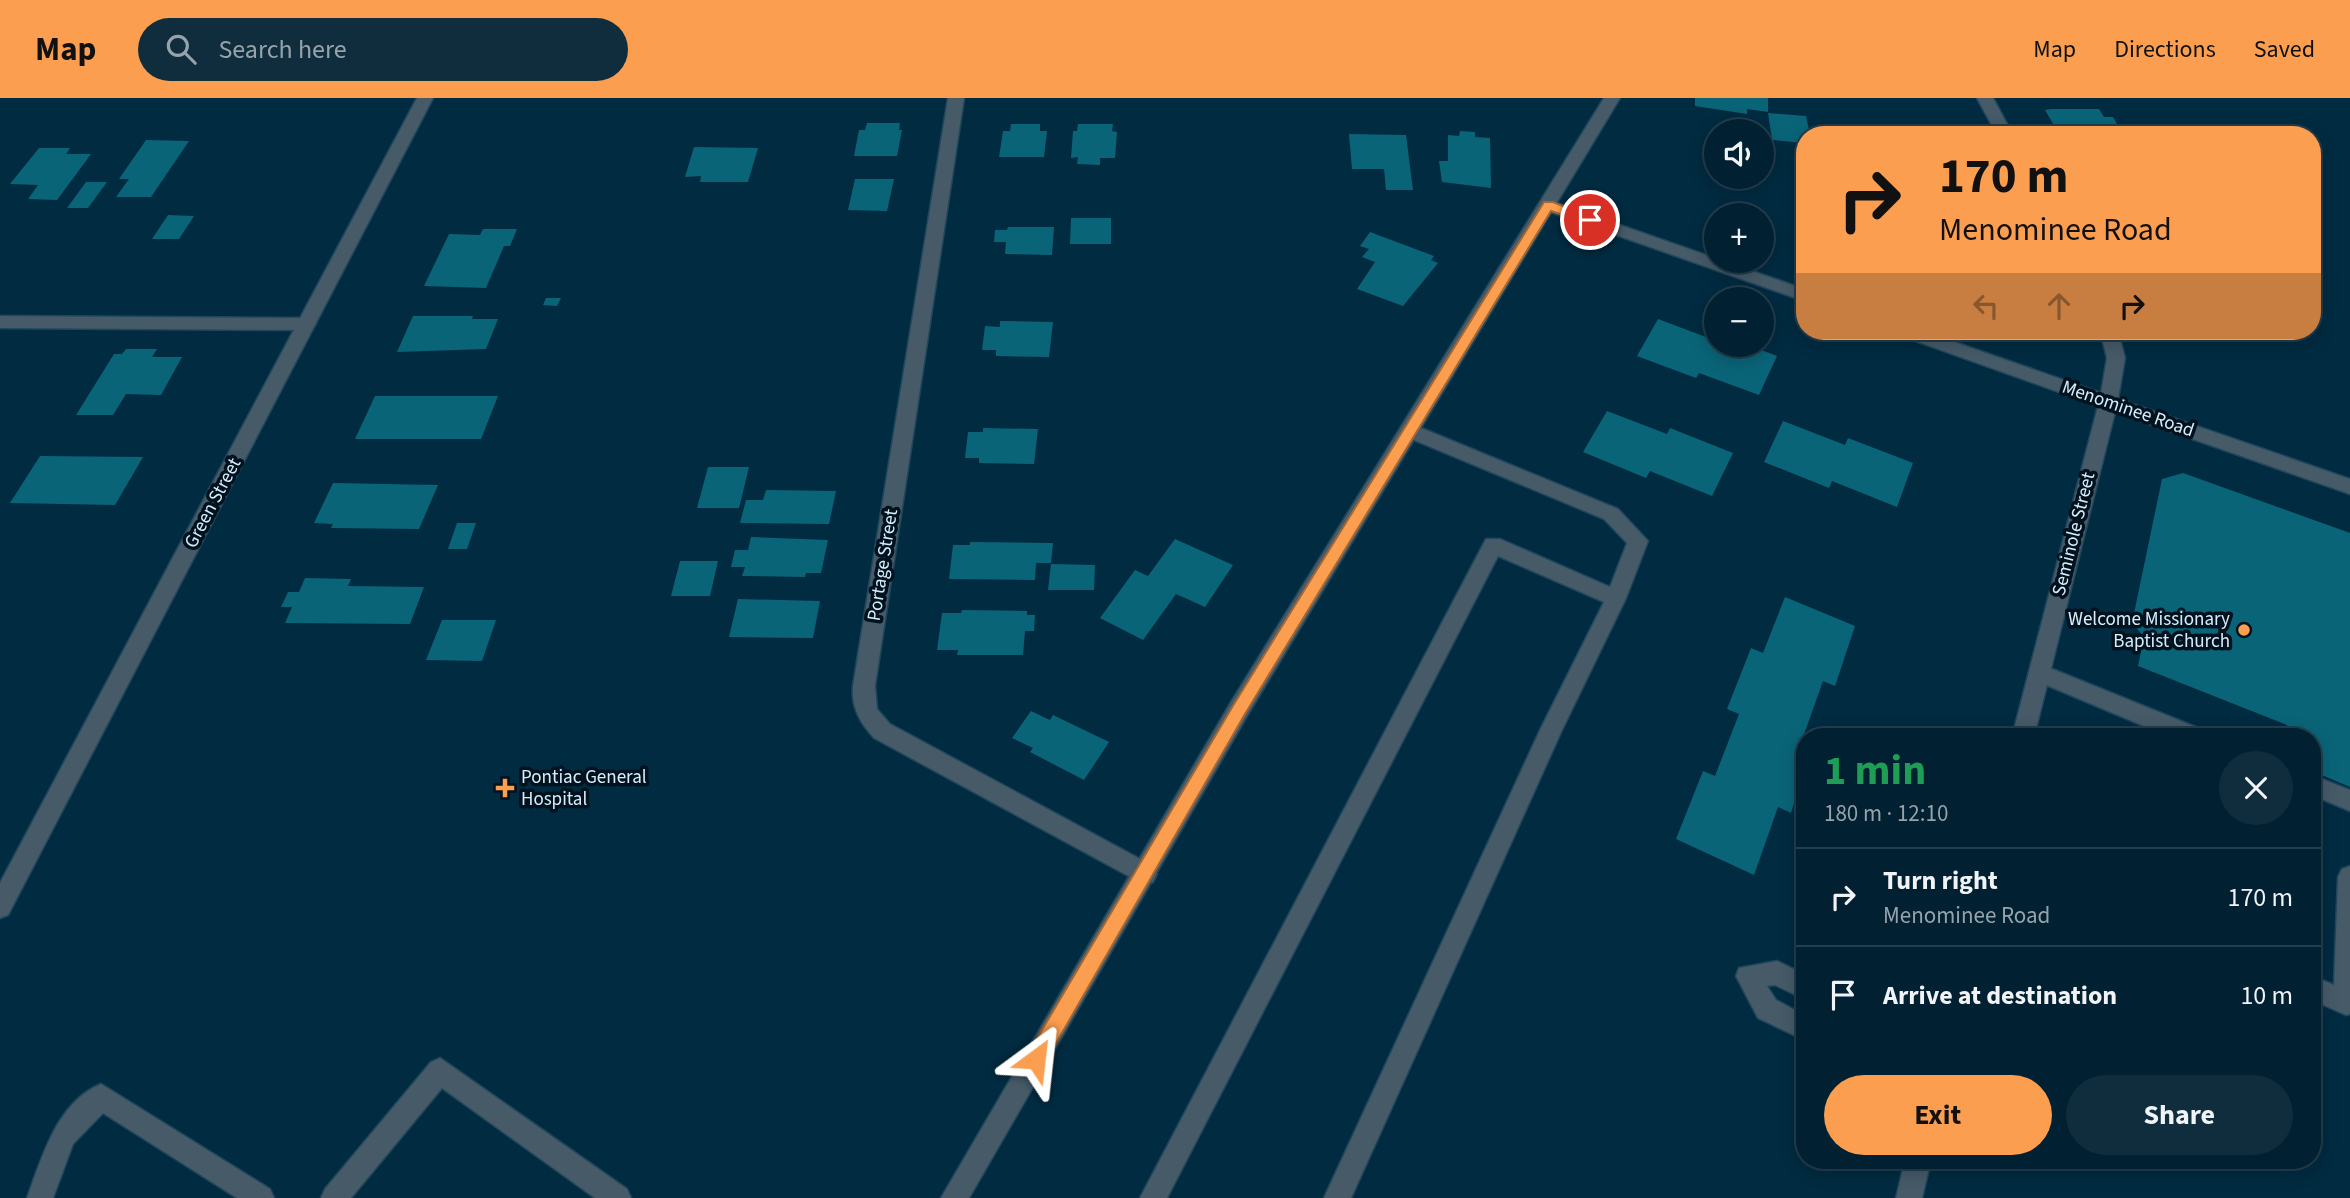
<!DOCTYPE html>
<meta charset="utf-8">
<style>
:root{--surface:#012031;--page:#0f2d3d;--text:#f1f3f6;--muted:#96a3ab;--line:#233e4d;--accent:#fb9e50}
body{margin:0;font-family:"Source Sans 3",sans-serif;background:var(--page);color:var(--text);height:100vh;display:flex;flex-direction:column;font-size:26px;white-space:nowrap}
*{box-sizing:border-box;margin:0}
p{font-size:23px;color:var(--muted)}
.icon{flex:none;width:38px;height:38px;fill:none;stroke:currentColor;stroke-width:2;stroke-linecap:round;stroke-linejoin:round}
.map{position:relative;flex:1;overflow:hidden}
.sheet{position:absolute;left:1796px;top:630px;width:525px;height:441px;display:flex;flex-direction:column;background:var(--surface);border-radius:28px;box-shadow:0 4px 18px #0003,0 0 0 2px var(--line)}
.sheet>*{flex:none}
.guide{position:absolute;left:1796px;top:28px;width:525px;height:214px;border-radius:28px;box-shadow:0 4px 18px #0003,0 0 0 2px var(--line);background:#fb9e50;color:#111;overflow:hidden}
.tools{position:absolute;left:1704px;top:21px;display:grid;gap:14px}
.tools a{display:grid;place-items:center;width:70px;height:70px;border-radius:50%;background:var(--surface);box-shadow:0 4px 18px #0003,0 0 0 2px var(--line);font-size:35px}
.pin{position:absolute;display:grid;place-items:center;width:60px;height:60px;color:#fff;margin:-30px;border:4px solid #fff;border-radius:50%;box-shadow:0 2px 7px #0007}
.me{position:absolute;width:77px;margin:-38px;rotate:30deg;stroke-linejoin:round;filter:drop-shadow(0 0 5px #0008)}
.turn{display:flex;align-items:center;gap:24px;height:147px;padding:0 28px;font-size:32px}
.turn .icon{width:91px;height:91px;stroke-width:2.5}
.turn b{display:block;font-size:49px;line-height:60px}
.lanes{display:flex;align-items:center;height:66px;padding:0 28px;background:#0003;justify-content:center;gap:35px;direction:ltr}
.lanes .off{opacity:.35}
.round{display:grid;place-items:center;flex:none;width:74px;height:74px;border-radius:37px;background:var(--page)}
.summary{display:flex;align-items:center;justify-content:space-between;height:119px;padding:0 28px}
h1{font-size:42px;font-weight:700;line-height:52px;color:#1e9e55}
.cta{display:flex;gap:14px;margin-top:auto;padding:14px 28px}
.cta a{flex:1;height:80px;border-radius:42px;background:var(--accent);color:#111;font-size:28px;font-weight:700;line-height:80px;text-align:center}
.cta a+a{background:var(--page);color:var(--text)}
ul{padding:0;list-style:none}
li{display:flex;align-items:center;gap:21px;height:98px;padding:0 28px;border-top:2px solid var(--line)}
li div{flex:1}
li b{display:block;font-size:26px}
li em{font-style:normal}
header{display:flex;align-items:center;gap:42px;box-sizing:border-box;height:98px;padding:0 35px;background:var(--accent);color:#111}
header strong{font-size:33px}
nav{display:flex;gap:38px;margin-inline-start:auto;font-size:24px}
.search{width:490px;height:63px;background:var(--page);display:flex;align-items:center;gap:18px;box-sizing:border-box;padding:0 24px;border-radius:38px;color:var(--muted);font-size:26px}
.map>svg:first-child{display:block}
.building{fill:#0a6478}
.lines{fill:none;stroke-linecap:round;stroke-linejoin:round}
.service-casing{stroke:#1f465b;stroke-width:3}
.minor-casing{stroke:#1f465b;stroke-width:3}
.tertiary-casing{stroke:#1f465b;stroke-width:3}
.service{fill:#465a68;fill-rule:evenodd}
.minor{fill:#465a68;fill-rule:evenodd}
.tertiary{fill:#465a68;fill-rule:evenodd}
.route{fill:#fb9e50;stroke:#a36734;stroke-width:2}
.poi-dot{fill:#fb9e50;stroke:#01121f;stroke-width:2.5}
.labels{text-anchor:middle;dominant-baseline:central;stroke-width:7;stroke-linejoin:round;paint-order:stroke}
.street-label{font-size:19px;fill:#d8edfc;stroke:#01121f}
.poi-label{font-size:19px;fill:#d8edfc;stroke:#01121f;text-anchor:end}
</style>
<header>
<strong>Map</strong>
<div class="search"><svg class="icon" aria-label="search" viewBox="0 0 24 24"><circle cx="10" cy="10" r="6"/><path d="M15 15l6 6"/></svg>Search here</div>
<nav><a>Map</a><a>Directions</a><a>Saved</a></nav>
</header>
<div class="map">
<svg width="2350" height="1100" viewBox="0 0 2350 1100">
<rect width="100%" height="100%" fill="#012b41"/>
<!-- building -->
<g class="building">
<path d="M1695 0H1768V14L1747 11V16L1695 8Z"/>
<path d="M2051 11H2099L2104 19H2113L2121 33 2064 34 2056 31 2045 12Z"/>
<path d="M1768 15 1806 18 1810 37H1804V45L1772 42Z"/>
<path d="M867 25H900L899 32H902L897 58H854L859 32H865Z"/>
<path d="M1011 26H1040V33H1047L1044 59H999L1003 33H1010Z"/>
<path d="M1078 26H1113L1112 33 1117 34 1115 60H1100V67L1077 66 1078 59 1071 60 1073 33H1077Z"/>
<path d="M1460 33 1475 34V39L1490 40 1491 90 1442 84 1439 63H1448V37L1459 38Z"/>
<path d="M2158 33H2199L2202 37H2161Z"/>
<path d="M1349 36 1406 37 1413 92H1386L1384 71H1352Z"/>
<path d="M146 42 189 43 151 99H116L129 81H119Z"/>
<path d="M694 49 758 50 748 84H700L701 78 685 79Z"/>
<path d="M39 50H70L66 56H91L57 102 28 101 38 87 10 86Z"/>
<path d="M855 81H894L887 113 848 112Z"/>
<path d="M86 84H107L88 110H67Z"/>
<path d="M168 117 194 118 179 141H152Z"/>
<path d="M1071 120H1111V146H1070Z"/>
<path d="M1008 129H1054L1052 157 1005 156 1006 144H994L995 132H1007Z"/>
<path d="M483 131H517L510 148H504L486 190 424 188 449 136 480 137Z"/>
<path d="M1370 134 1434 158 1431 162 1438 165 1403 208 1357 191 1375 164 1362 159 1369 151 1360 148Z"/>
<path d="M546 200H561L557 208 543 207Z"/>
<path d="M413 218H473L472 221H498L486 251 397 254Z"/>
<path d="M1658 221 1714 242 1717 236V247H1748L1777 258 1759 297 1699 275 1696 280 1637 258Z"/>
<path d="M1000 223 1053 224 1049 259 996 258V252H982L985 228 1000 229Z"/>
<path d="M126 251H157L152 259H182L161 297 126 296 113 317H76L114 256H122Z"/>
<path d="M375 298H498L481 341H355Z"/>
<path d="M1607 313 1667 336 1670 330 1733 355 1712 398 1650 373 1646 380 1583 354Z"/>
<path d="M1783 323 1845 347 1848 340 1913 365 1897 409 1832 383 1829 390 1764 364Z"/>
<path d="M983 330 1038 331 1034 366 979 365V360H965L968 334H983Z"/>
<path d="M40 358 143 359 115 407 10 405Z"/>
<path d="M708 369H749L739 410H697Z"/>
<path d="M2183 375 2350 435V689L2312 673V639H2286L2287 627 2138 568 2144 539 2132 525 2162 381Z"/>
<path d="M333 385 438 387 419 431 331 430 333 426 314 425Z"/>
<path d="M766 392 836 393 829 426 740 425 746 402H763Z"/>
<path d="M457 425H476L467 451H448Z"/>
<path d="M751 439 828 442 821 475H806L805 479 742 478 745 469H731L735 452H748Z"/>
<path d="M1175 441 1233 467 1205 509 1176 496 1143 542 1100 520 1135 472 1148 478Z"/>
<path d="M970 444 1053 445 1051 465H1036L1035 482 949 481 953 447H970Z"/>
<path d="M680 463H718L710 498H671Z"/>
<path d="M1051 466 1095 467 1094 492H1048Z"/>
<path d="M305 480 351 481 348 488 424 489 410 526 285 525 292 509H281L288 494H299Z"/>
<path d="M1785 499 1855 528 1835 588 1823 583 1802 642 1804 674 1791 715 1778 709 1754 777 1676 741 1703 673 1715 678 1739 616 1727 611 1751 550 1763 555Z"/>
<path d="M738 501 820 503 813 540 729 539Z"/>
<path d="M962 512 1027 513V517H1035L1034 533H1025L1023 557H957L958 552H937L942 515H961Z"/>
<path d="M442 522H496L482 563 426 562Z"/>
<path d="M1031 613 1050 622 1053 617 1109 644 1084 682 1030 654 1033 650 1012 640Z"/>
</g>
<g class="lines">
<!-- service casing -->
<g class="service-casing">
<g id="service">
<path d="M0 218 307 220 316 226 307 232 0 230Z"/>
<path d="M1409 325 1618 411 1648 443 1626 500 1562 632 1351 1100H1324L1541 630 1604 504 1498 458 1167 1100H1140L1486 441H1500L1610 489 1627 445 1604 421 1402 337 1400 332Z"/>
<path d="M2040 566 2203 632 2206 639H2170L2032 581 2029 575 2032 569Z"/>
<path d="M2312 677 2350 692V713L2312 697Z"/>
<path d="M2350 768V916L2346 917 2312 902V878L2334 887 2338 779 2342 771Z"/>
<path d="M1777 863 1804 876V901L1775 887 1767 888 1776 902 1804 917V942L1758 920 1736 878 1739 870Z"/>
<path d="M440 960 627 1091 631 1100H595L442 990 351 1100H321L325 1091 431 964Z"/>
<path d="M101 986 270 1091 274 1100H237L103 1015 73 1046 53 1100H27C42 1059 57 1004 101 986Z"/>
</g>
</g>
<!-- minor casing -->
<g class="minor-casing">
<g id="minor">
<path d="M417 0H433L8 817 0 820V785Z"/>
<path d="M948 0H964L875 588 877 611 890 626 1153 768 1157 776 1153 784 1145 787 874 640C860 625 851 609 853 588Z"/>
<path d="M1977 0H1993L2013 37H1997Z"/>
<path d="M1548 102 1804 191V203L1542 111 1540 107Z"/>
<path d="M1896 233H1923L2101 295 2107 260 2100 233H2118L2125 260 2118 301 2350 381V396L2115 314 2034 639H2012L2098 308 1899 237Z"/>
<path d="M1905 1062H1931L1922 1100H1896Z"/>
</g>
</g>
<!-- tertiary casing -->
<g class="tertiary-casing">
<path id="tertiary" d="M1604 0H1620L1247 618 969 1100H941L1231 604Z"/>
</g>
<!-- service -->
<use href="#service" class="service"/>
<!-- minor -->
<use href="#minor" class="minor"/>
<!-- tertiary -->
<use href="#tertiary" class="tertiary"/>
</g>
<!-- route -->
<path class="route" d="M1544 104H1553L1597 122 1590 126 1551 113 1245 616 1043 968 1036 971 1029 968 1026 961 1029 954 1234 606Z"/>
<!-- markers -->
<g class="poi-dot">
<circle cx="2244" cy="532" r="7"/>
<path d="M501.5 679.5h7v7h7v7h-7v7h-7v-7h-7v-7h7z"/>
</g>
<g class="labels">
<!-- street labels -->
<g class="street-label">
<text transform="translate(2128 311) rotate(19)">Menominee Road</text>
<text transform="translate(213 405) rotate(-62)">Green Street</text>
<text transform="translate(2074 436) rotate(-76)">Seminole Street</text>
<text transform="translate(883 467) rotate(-81)">Portage Street</text>
</g>
<!-- poi labels -->
<g class="poi-label">
<text x="2230" y="521">Welcome Missionary<tspan x="2230" dy="22">Baptist Church</tspan></text>
<text x="521" y="679" text-anchor="start">Pontiac General<tspan x="521" dy="22">Hospital</tspan></text>
</g>
</g>
</svg>
<div class="tools">
<a><svg class="icon" aria-label="sound" viewBox="0 0 24 24"><path d="M4 9h4l5-4v14l-5-4H4zM17 9q2 3 0 6"/></svg></a>
<a>+</a>
<a>−</a>
</div>
<div class="pin" style="left:1590px;top:122px;background:#d93025"><svg class="icon" aria-label="arrive" viewBox="0 0 24 24"><path d="M6 21V4h12l-3 4 3 4H6"/></svg></div>
<svg class="me" style="left:1036px;top:961px" viewBox="-20 -20 40 40"><path d="M0-17L14 15 0 8-14 15z" fill="#fb9e50" stroke="#fff" stroke-width="4"/></svg>
<div class="guide">
<div class="turn"><svg class="icon" aria-label="right" viewBox="0 0 24 24"><path d="M7 20v-9h11M14 6l5 5-5 5"/></svg><div><b>170 m</b>Menominee Road</div></div>
<div class="lanes"><svg class="icon off" aria-label="left" viewBox="0 0 24 24"><path d="M17 20v-9H6M10 6l-5 5 5 5"/></svg><svg class="icon off" aria-label="ahead" viewBox="0 0 24 24"><path d="M12 20V5M6 11l6-6 6 6"/></svg><svg class="icon" aria-label="right" viewBox="0 0 24 24"><path d="M7 20v-9h11M14 6l5 5-5 5"/></svg></div>
</div>
<section class="sheet">
<div class="summary"><div><h1>1 min</h1><p>180 m · 12:10</p></div><a class="round"><svg class="icon" aria-label="close" viewBox="0 0 24 24"><path d="M6 6l12 12M18 6L6 18"/></svg></a></div>
<ul>
<li><svg class="icon" aria-label="right" viewBox="0 0 24 24"><path d="M7 20v-9h11M14 6l5 5-5 5"/></svg><div><b>Turn right</b><p>Menominee Road</p></div><em>170 m</em></li>
<li><svg class="icon" aria-label="arrive" viewBox="0 0 24 24"><path d="M6 21V4h12l-3 4 3 4H6"/></svg><div><b>Arrive at destination</b></div><em>10 m</em></li>
</ul>
<div class="cta"><a>Exit</a><a>Share</a></div>
</section>
</div>
